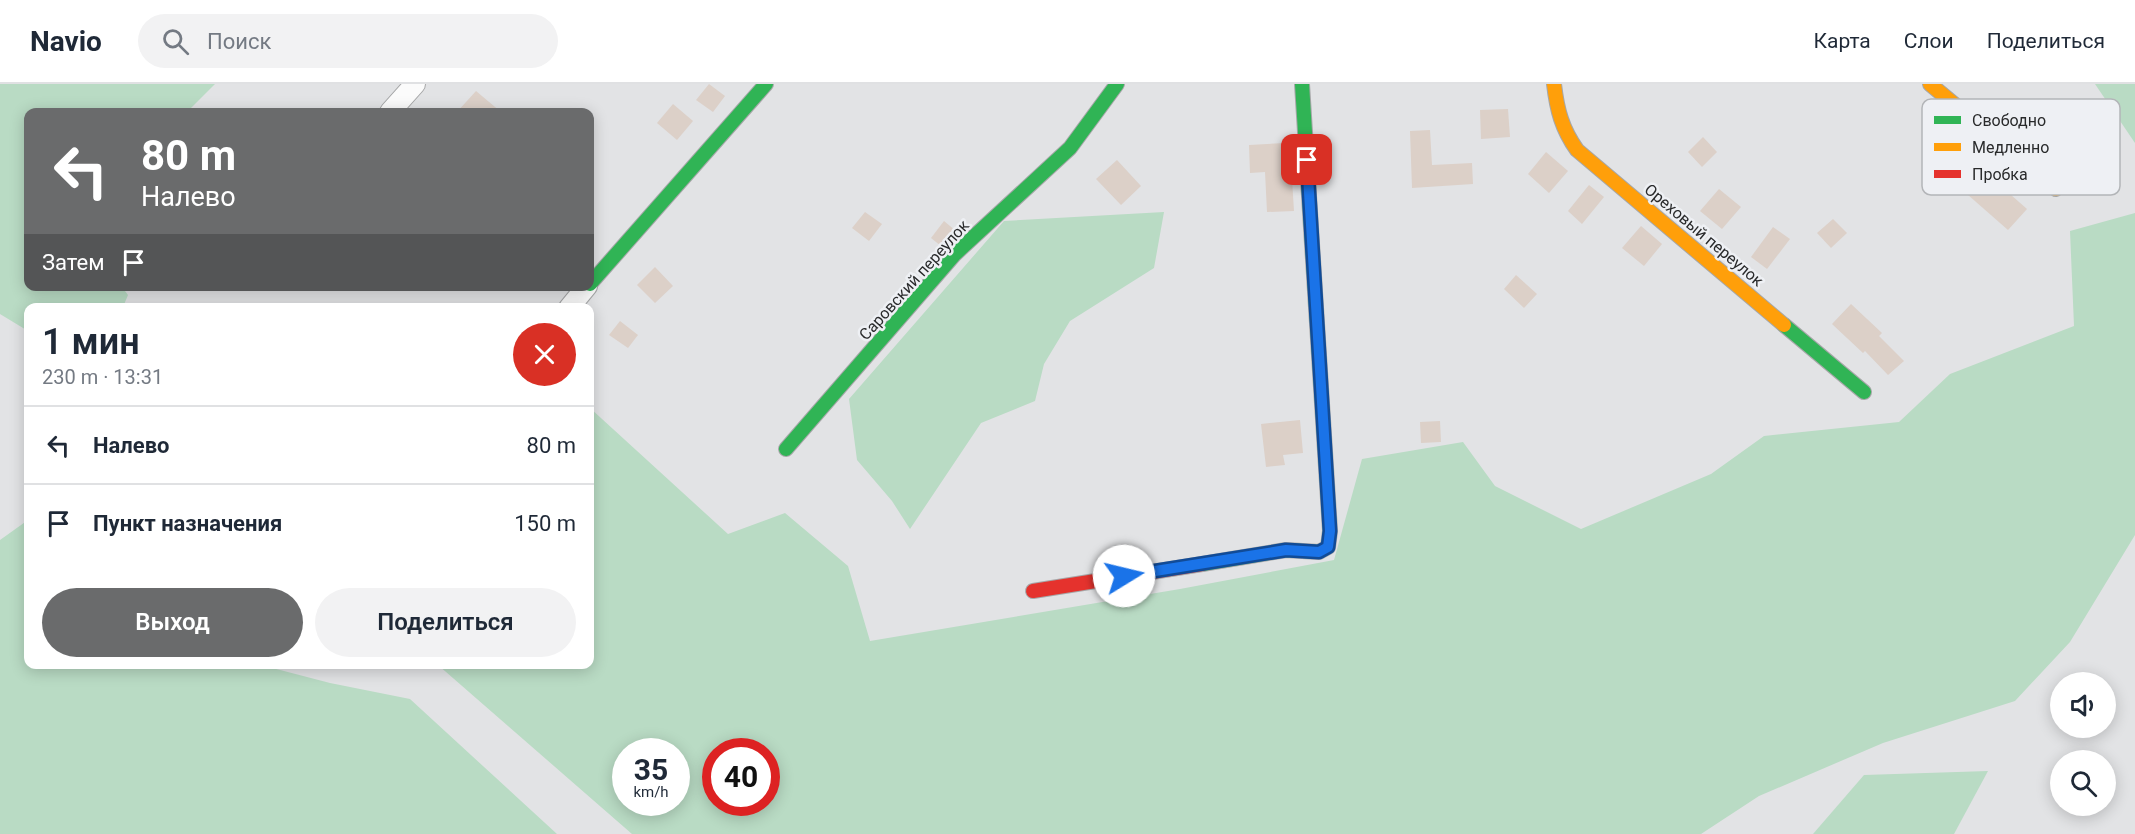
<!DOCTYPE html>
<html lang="ru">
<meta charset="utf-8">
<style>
:root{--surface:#fff;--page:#f2f2f3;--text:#1f2937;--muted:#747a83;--line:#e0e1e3;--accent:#6a6b6c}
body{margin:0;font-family:Roboto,sans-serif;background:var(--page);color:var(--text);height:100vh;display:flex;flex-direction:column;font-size:22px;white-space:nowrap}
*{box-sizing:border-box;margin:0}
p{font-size:20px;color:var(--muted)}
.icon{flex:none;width:33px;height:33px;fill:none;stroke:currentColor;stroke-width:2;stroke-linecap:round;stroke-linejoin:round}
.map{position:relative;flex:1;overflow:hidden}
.side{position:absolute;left:24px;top:219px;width:570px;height:366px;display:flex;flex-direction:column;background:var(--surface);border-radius:12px;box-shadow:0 3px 15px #0003}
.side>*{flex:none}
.top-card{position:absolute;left:24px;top:24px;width:570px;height:183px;border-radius:12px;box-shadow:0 3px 15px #0003;background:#6a6b6c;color:#fff;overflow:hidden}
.controls{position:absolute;left:2050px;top:588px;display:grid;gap:12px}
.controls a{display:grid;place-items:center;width:66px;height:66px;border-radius:50%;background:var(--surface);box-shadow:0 3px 15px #0003;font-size:30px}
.speed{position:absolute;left:612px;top:654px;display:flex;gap:12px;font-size:30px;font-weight:700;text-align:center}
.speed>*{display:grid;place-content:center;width:78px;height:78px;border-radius:50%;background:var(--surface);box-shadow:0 3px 15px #0003;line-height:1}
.speed small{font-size:15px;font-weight:400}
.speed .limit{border:9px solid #d22;background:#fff;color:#111}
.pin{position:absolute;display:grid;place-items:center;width:51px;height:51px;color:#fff;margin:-26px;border-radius:12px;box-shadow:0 3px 9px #0006}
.me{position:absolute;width:66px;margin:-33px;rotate:81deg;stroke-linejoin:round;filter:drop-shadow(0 0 4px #0008)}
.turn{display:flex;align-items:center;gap:21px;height:126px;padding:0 18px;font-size:27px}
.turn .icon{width:78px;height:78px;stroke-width:2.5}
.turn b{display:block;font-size:42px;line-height:51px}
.then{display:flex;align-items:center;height:57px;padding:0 18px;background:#0003;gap:12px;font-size:22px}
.round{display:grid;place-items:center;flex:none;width:63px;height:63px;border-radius:32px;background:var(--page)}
.head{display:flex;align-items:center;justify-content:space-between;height:102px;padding:0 18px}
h1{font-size:36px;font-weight:600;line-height:45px}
.primary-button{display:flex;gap:12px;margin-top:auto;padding:12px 18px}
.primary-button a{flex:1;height:69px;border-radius:36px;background:var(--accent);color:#fff;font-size:24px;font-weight:600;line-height:69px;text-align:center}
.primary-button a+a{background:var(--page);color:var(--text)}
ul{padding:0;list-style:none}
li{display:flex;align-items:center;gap:18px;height:78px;padding:0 18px;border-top:2px solid var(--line)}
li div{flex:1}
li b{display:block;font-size:22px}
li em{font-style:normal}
header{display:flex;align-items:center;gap:36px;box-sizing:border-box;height:84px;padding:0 30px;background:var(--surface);border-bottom:2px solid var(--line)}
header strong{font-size:28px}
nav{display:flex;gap:33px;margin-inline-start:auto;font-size:21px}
.search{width:420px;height:54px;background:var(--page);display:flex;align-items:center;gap:15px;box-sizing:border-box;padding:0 21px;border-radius:33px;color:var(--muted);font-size:22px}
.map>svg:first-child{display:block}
.green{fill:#b9dbc4;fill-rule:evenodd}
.building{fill:#dcd0c8}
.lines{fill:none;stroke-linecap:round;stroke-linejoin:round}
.street-casing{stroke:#a6a7a8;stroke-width:22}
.fast-casing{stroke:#a6a7a8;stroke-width:16}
.slow-casing{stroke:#a6a7a8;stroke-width:16}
.jam-casing{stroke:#a6a7a8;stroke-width:16}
.street{stroke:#fbfbfb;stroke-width:20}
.fast{stroke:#30b455;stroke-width:14}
.slow{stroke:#ff9f0a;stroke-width:14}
.jam{stroke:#e5322d;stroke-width:14}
.route-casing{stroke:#114b97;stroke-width:15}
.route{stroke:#1a73e8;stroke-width:10}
.labels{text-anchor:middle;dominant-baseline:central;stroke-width:5;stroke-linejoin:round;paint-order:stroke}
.street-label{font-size:16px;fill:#292a2b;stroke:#eef0f4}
.key{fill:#eef0f4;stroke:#b3b5b8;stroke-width:1.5}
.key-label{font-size:16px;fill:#292a2b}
</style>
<header>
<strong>Navio</strong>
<div class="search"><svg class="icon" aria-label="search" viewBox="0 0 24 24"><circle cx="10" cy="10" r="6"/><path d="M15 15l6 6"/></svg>Поиск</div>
<nav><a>Карта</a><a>Слои</a><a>Поделиться</a></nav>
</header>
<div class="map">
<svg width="2135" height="750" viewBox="0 0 2135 750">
<rect width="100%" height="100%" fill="#e2e3e5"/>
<!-- green -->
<g class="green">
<path d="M0 0H215L187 28H28V202L122 203 128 211 123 223 28 224V247L0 230Z"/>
<path d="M2095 0H2135V59Z"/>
<path d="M1164 128 1154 184 1070 237 1044 280 1035 317 981 339 910 445 892 417 857 376 849 315 1004 137Z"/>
<path d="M2135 129V451L2070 558 2015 617 1883 659 1759 712 1701 750H632L438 581 590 580V324L728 450 785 429 848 482 870 557 1180 505 1334 476 1362 375 1463 358 1495 402 1581 445 1711 390 1764 352 1899 338 1950 290 2074 242 2070 147ZM626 668H676V718H626ZM716 668H766V718H716Z"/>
<path d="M28 436V580L261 581 330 599 410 615 557 750H0V456Z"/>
<path d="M1988 687 1954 750H1813L1864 691Z"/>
</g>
<!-- building -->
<g class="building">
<path d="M709 0 725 12 713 28 696 16Z"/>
<path d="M476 7 501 28H457Z"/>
<path d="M673 20 693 37 677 56 657 39Z"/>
<path d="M1508 25 1510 53 1481 55 1480 26Z"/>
<path d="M1430 46 1432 81 1472 79 1473 100 1412 104 1410 47Z"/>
<path d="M1703 53 1717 68 1702 83 1688 68Z"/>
<path d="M1285 59 1286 95H1292L1294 127 1267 128 1265 88 1250 89 1249 61Z"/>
<path d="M1546 68 1568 87 1549 109 1528 90Z"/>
<path d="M1962 68 2027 125 2008 146 1943 89Z"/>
<path d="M1117 76 1141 102 1121 121 1096 95Z"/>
<path d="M1589 101 1604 113 1582 140 1568 127Z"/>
<path d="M1719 105 1741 123 1722 145 1700 127Z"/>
<path d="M865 128 882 140 869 157 852 144Z"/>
<path d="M1833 135 1847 149 1831 164 1817 149Z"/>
<path d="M944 137 956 147 941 162 931 154Z"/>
<path d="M1641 142 1662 160 1644 182 1622 164Z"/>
<path d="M1773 143 1790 155 1767 185 1751 173Z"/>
<path d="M655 183 673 202 655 219 637 201Z"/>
<path d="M1516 191 1537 210 1524 224 1504 205Z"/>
<path d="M1851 220 1882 249 1879 252 1904 277 1888 291 1865 267 1863 269 1832 240Z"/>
<path d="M620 237 638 251 628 264 609 251Z"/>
<path d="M1300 336 1303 369 1283 371 1285 381 1266 383 1261 340Z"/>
<path d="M1440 337 1441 358 1421 359 1420 338Z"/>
</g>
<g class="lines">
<!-- street casing -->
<g class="street-casing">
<g id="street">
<path d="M390 28 415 0"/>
<path d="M569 224 587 202"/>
</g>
</g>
<!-- fast casing -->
<g class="fast-casing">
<g id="fast">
<path d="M590 200 766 0"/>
<path d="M1784 241 1864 308"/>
<path d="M786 365 955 170 1070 64 1117 0"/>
<path d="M1202 480 1286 466 1319 468 1328 463 1330 447 1302 0"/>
</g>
</g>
<!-- slow casing -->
<g class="slow-casing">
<g id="slow">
<path d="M1554 0C1557 26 1562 45 1577 66L1784 241"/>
<path d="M1930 0 2056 105"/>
</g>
</g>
<!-- jam casing -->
<g class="jam-casing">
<path id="jam" d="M1033 507 1202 480"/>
</g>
<!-- street -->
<use href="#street" class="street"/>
<!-- fast -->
<use href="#fast" class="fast"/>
<!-- slow -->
<use href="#slow" class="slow"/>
<!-- jam -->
<use href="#jam" class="jam"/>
</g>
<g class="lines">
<!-- route casing -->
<g class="route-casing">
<path id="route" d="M1124 492 1286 466 1319 468 1328 463 1330 447 1307 76"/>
</g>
<!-- route -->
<use href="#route" class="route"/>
</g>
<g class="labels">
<!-- street labels -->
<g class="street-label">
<text transform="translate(1704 151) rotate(40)">Ореховый переулок</text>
<text transform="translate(914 196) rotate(-48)">Саровский переулок</text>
</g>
</g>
<!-- legend -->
<rect x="1922" y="15" width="198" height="96" rx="9" class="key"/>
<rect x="1934" y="32" width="27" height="8" fill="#30b455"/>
<rect x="1934" y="59" width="27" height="8" fill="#ff9f0a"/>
<rect x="1934" y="86" width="27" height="8" fill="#e5322d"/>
<g class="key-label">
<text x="1972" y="42">Свободно</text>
<text x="1972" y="69">Медленно</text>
<text x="1972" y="96">Пробка</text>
</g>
</svg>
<div class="controls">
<a><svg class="icon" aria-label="sound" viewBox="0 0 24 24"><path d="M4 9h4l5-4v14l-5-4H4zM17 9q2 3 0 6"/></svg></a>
<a><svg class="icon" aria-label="search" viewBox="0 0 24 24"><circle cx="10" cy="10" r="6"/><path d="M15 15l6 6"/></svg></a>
</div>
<div class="speed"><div>35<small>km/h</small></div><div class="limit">40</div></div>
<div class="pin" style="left:1307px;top:76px;background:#d93025"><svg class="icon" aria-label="arrive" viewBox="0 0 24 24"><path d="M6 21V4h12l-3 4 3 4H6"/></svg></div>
<svg class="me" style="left:1124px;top:492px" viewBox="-20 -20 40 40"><circle r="19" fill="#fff"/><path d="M0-13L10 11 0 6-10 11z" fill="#1a73e8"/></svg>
<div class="top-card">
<div class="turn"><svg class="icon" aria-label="left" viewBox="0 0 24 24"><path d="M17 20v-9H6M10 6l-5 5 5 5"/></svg><div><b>80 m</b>Налево</div></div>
<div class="then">Затем<svg class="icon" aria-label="arrive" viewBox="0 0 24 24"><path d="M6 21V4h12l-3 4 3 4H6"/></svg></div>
</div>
<section class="side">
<div class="head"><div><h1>1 мин</h1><p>230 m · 13:31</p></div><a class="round" style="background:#d93025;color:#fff"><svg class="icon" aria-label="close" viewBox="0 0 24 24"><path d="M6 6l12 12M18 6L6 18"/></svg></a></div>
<ul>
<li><svg class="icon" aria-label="left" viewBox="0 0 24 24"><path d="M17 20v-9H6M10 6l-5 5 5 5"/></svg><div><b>Налево</b></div><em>80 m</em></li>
<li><svg class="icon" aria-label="arrive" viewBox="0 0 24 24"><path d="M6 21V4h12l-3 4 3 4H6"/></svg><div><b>Пункт назначения</b></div><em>150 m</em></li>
</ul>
<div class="primary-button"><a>Выход</a><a>Поделиться</a></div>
</section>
</div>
